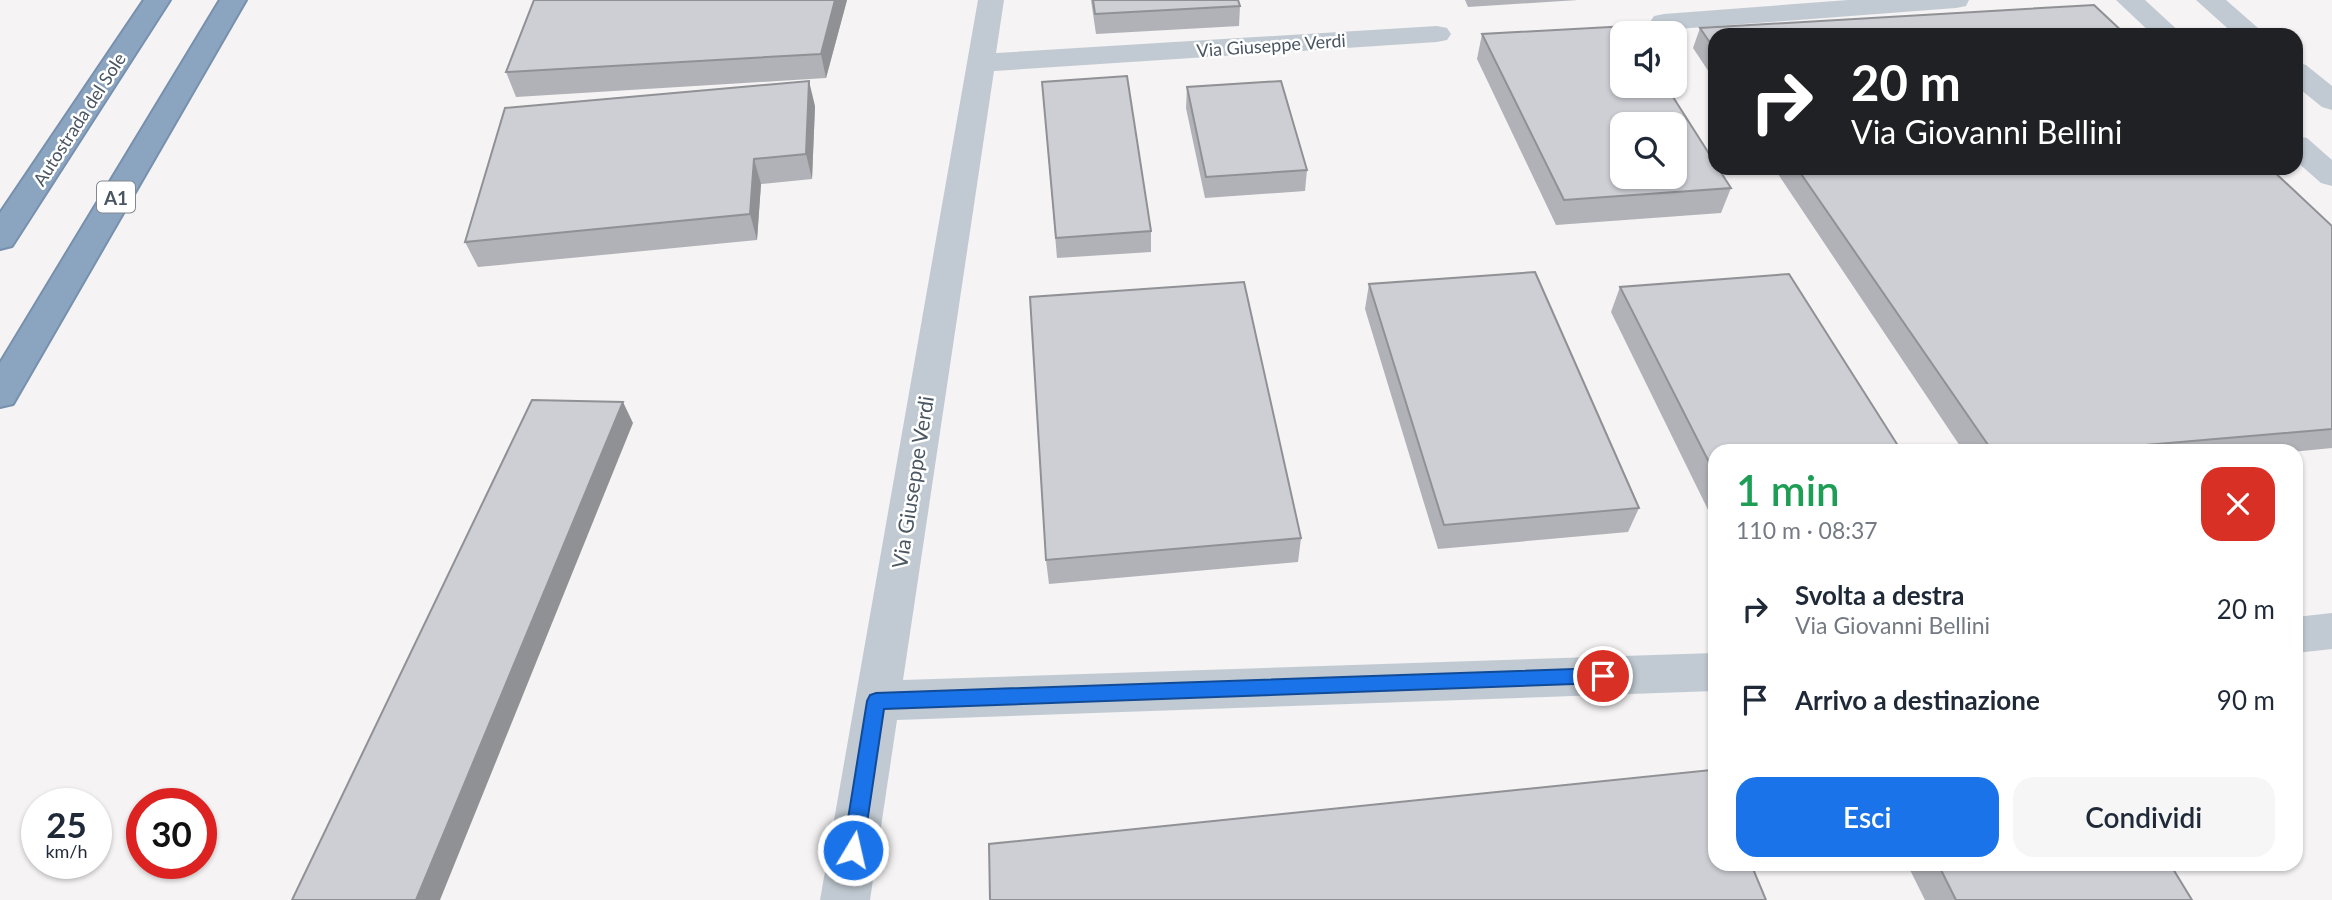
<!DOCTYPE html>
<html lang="it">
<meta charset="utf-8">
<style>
:root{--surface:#fff;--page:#f6f6f7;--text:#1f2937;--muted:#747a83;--accent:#1a73e8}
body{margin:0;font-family:Lato,sans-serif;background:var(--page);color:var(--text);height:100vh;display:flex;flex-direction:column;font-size:26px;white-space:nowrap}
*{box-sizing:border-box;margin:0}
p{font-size:23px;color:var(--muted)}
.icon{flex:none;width:38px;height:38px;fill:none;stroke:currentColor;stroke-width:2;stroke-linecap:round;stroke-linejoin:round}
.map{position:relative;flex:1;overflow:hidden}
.drawer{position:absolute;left:1708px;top:444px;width:595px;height:427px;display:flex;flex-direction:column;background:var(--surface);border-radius:21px;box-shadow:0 2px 5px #0004}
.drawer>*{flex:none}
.banner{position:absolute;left:1708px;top:28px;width:595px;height:147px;border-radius:21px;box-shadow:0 2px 5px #0004;background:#202124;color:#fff;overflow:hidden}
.buttons{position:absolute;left:1610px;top:21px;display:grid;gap:14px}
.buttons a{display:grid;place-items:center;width:77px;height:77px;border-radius:14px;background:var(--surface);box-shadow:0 2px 5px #0004;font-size:35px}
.speed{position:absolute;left:21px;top:788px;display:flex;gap:14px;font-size:35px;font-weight:700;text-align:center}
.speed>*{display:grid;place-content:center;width:91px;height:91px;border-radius:50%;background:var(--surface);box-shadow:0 2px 5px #0004;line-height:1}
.speed small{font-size:18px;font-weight:400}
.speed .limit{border:10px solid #d22;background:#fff;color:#111}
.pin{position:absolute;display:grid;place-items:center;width:60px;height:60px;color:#fff;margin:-30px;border:4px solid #fff;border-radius:50%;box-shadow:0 2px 7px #0007}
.me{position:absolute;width:77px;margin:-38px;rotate:9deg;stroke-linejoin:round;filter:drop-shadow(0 0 5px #0008)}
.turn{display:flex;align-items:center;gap:24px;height:147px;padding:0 28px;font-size:32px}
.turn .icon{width:91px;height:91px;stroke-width:2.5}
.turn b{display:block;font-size:49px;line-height:60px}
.round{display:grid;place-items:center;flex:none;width:74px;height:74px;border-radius:21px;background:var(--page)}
.headline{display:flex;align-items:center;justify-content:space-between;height:119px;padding:0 28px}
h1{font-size:42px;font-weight:600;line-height:52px;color:#1e9e55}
.cta{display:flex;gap:14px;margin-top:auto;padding:14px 28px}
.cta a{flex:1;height:80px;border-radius:21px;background:var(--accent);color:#fff;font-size:28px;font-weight:600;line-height:80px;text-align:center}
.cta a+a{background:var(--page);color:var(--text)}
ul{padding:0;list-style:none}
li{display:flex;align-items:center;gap:21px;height:91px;padding:0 28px}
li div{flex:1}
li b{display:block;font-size:26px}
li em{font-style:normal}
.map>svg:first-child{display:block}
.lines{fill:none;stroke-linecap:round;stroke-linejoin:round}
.highway-casing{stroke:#7690ad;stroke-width:4}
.minor{fill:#c1cad2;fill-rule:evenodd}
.highway{fill:#8ba5c1;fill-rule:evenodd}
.wall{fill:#b0b2b7}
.shaded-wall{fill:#909195}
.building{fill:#cdcfd5;stroke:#909195;stroke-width:2;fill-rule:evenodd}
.route{fill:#1a73e8;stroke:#114b97;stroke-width:2}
.labels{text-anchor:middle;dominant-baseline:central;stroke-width:5;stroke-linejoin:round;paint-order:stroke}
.far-street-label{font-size:18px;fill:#4a5661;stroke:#fff}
.shield{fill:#fff;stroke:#808990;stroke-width:2}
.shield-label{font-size:19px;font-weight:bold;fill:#4a5661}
.street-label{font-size:21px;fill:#4a5661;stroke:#fff}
</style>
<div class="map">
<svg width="2332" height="900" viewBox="0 0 2332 900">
<rect width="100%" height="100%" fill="#f5f3f3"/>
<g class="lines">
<!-- highway casing -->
<g class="highway-casing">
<g id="highway">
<path d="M144 0H170L12 246 0 249V213Z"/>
<path d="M220 0H246L13 404 0 407V363Z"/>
</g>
</g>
<!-- minor -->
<g class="minor">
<path d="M978 0H1004L996 53 1437 26 1447 28 1451 34 1447 40 1437 42 994 71 903 680 1715 653V691L897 720 870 900H820Z"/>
<path d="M1848 0H1969L1966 6 1956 8 1664 30 1654 28 1650 22 1654 16 1664 14Z"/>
<path d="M2116 0H2145L2183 35H2153Z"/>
<path d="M2196 0H2226L2266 35H2235Z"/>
<path d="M2296 62 2306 65 2332 86V110L2322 107 2296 86Z"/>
<path d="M2296 136 2307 138 2332 160V186L2321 183 2296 161Z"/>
<path d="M2332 613V649L2296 653V617Z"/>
</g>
<!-- highway -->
<use href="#highway" class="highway"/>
</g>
<!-- wall -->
<g class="wall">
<path d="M847 0 826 78 516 97 506 72Z"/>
<path d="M1091 0H1238L1240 6 1239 26 1096 34Z"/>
<path d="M1465 0H1578L1468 7Z"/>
<path d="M1700 28 1715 35V81L1693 48Z"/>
<path d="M1482 34 1731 188 1721 213 1556 225 1477 59Z"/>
<path d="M1042 82 1151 231V252L1057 258Z"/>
<path d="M1187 87 1307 170 1305 191 1205 198 1186 108Z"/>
<path d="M815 106 812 179 761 184 757 240 478 267 465 242Z"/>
<path d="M1774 168H2270L2332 226V448L2291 452H1964Z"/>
<path d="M1369 284 1639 508 1628 532 1438 549 1365 309Z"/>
<path d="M1620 287 1715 452V524L1611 312Z"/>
<path d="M1301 538 1298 562 1049 584 1046 560Z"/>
<path d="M1907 864H2170L2192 900H1925Z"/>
</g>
<!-- shaded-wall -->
<g class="shaded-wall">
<path d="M835 0H847L826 78 821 54Z"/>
<path d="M809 81 815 106 812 179 806 154Z"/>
<path d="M754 159 761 184 757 240 750 214Z"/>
<path d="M623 402 633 423 440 900H416Z"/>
</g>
<!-- building -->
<g class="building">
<path d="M534 0H835L821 54 506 72Z"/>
<path d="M1093 0H1238L1240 6 1095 14Z"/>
<path d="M2094 5 2126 35H1715V50L1700 28Z"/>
<path d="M1628 26 1632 33H1622V86H1666L1715 163V168H1718L1731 188 1564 200 1482 34ZM1622 124H1675V177H1622Z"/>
<path d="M1127 76 1151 231 1056 238 1042 82Z"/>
<path d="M809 81 806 154 754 159 750 214 465 242 505 108Z"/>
<path d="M1281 81 1307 170 1206 177 1187 87Z"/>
<path d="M1797 168H2270L2332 226V429L2064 452H1993Z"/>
<path d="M1535 272 1639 508 1444 525 1369 284Z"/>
<path d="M1789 274 1902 452H1715V474L1620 287Z"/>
<path d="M1244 282 1301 538 1046 560 1030 297Z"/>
<path d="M532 400 623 402 416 900H292Z"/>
<path d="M1711 770 1715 779V864H1751L1766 900H990L989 844Z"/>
<path d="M1938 864H2170L2192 900H1956Z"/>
</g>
<!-- route -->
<path class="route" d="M1603 668 1610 670 1612 676 1610 681 1603 683 884 709 863 850 860 857 853 860 846 857 843 850 867 701 870 695 876 693Z"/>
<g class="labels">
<!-- far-street labels -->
<g class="far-street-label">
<text transform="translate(1271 45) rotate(-4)">Via Giuseppe Verdi</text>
<text transform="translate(79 119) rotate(-57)">Autostrada del Sole</text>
</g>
<!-- shield labels -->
<rect class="shield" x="97" y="181.5" width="38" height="31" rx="5"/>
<g class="shield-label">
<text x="116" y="197">A1</text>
</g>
<!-- street labels -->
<g class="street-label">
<text transform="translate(912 482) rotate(-81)">Via Giuseppe Verdi</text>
</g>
</g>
</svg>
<div class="buttons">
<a><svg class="icon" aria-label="sound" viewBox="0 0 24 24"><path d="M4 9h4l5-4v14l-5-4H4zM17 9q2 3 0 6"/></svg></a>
<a><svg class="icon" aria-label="search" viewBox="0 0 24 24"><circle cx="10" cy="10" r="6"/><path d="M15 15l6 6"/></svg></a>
</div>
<div class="speed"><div>25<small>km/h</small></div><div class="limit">30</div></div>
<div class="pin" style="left:1603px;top:676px;background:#d93025"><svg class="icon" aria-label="arrive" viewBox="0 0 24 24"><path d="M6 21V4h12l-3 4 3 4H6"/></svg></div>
<svg class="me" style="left:853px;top:850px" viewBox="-20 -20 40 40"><circle r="17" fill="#1a73e8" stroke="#fff" stroke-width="3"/><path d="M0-11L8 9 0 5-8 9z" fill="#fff"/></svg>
<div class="banner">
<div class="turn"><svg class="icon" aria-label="right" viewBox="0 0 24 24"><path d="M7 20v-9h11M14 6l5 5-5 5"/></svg><div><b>20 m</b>Via Giovanni Bellini</div></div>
</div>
<section class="drawer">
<div class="headline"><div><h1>1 min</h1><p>110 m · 08:37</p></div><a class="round" style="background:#d93025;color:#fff"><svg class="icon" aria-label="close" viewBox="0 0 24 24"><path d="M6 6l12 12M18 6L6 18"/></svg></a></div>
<ul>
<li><svg class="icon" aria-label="right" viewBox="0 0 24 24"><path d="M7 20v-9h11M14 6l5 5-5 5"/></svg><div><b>Svolta a destra</b><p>Via Giovanni Bellini</p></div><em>20 m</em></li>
<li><svg class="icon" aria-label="arrive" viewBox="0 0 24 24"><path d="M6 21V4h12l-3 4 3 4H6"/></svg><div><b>Arrivo a destinazione</b></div><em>90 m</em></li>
</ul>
<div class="cta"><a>Esci</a><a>Condividi</a></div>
</section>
</div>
